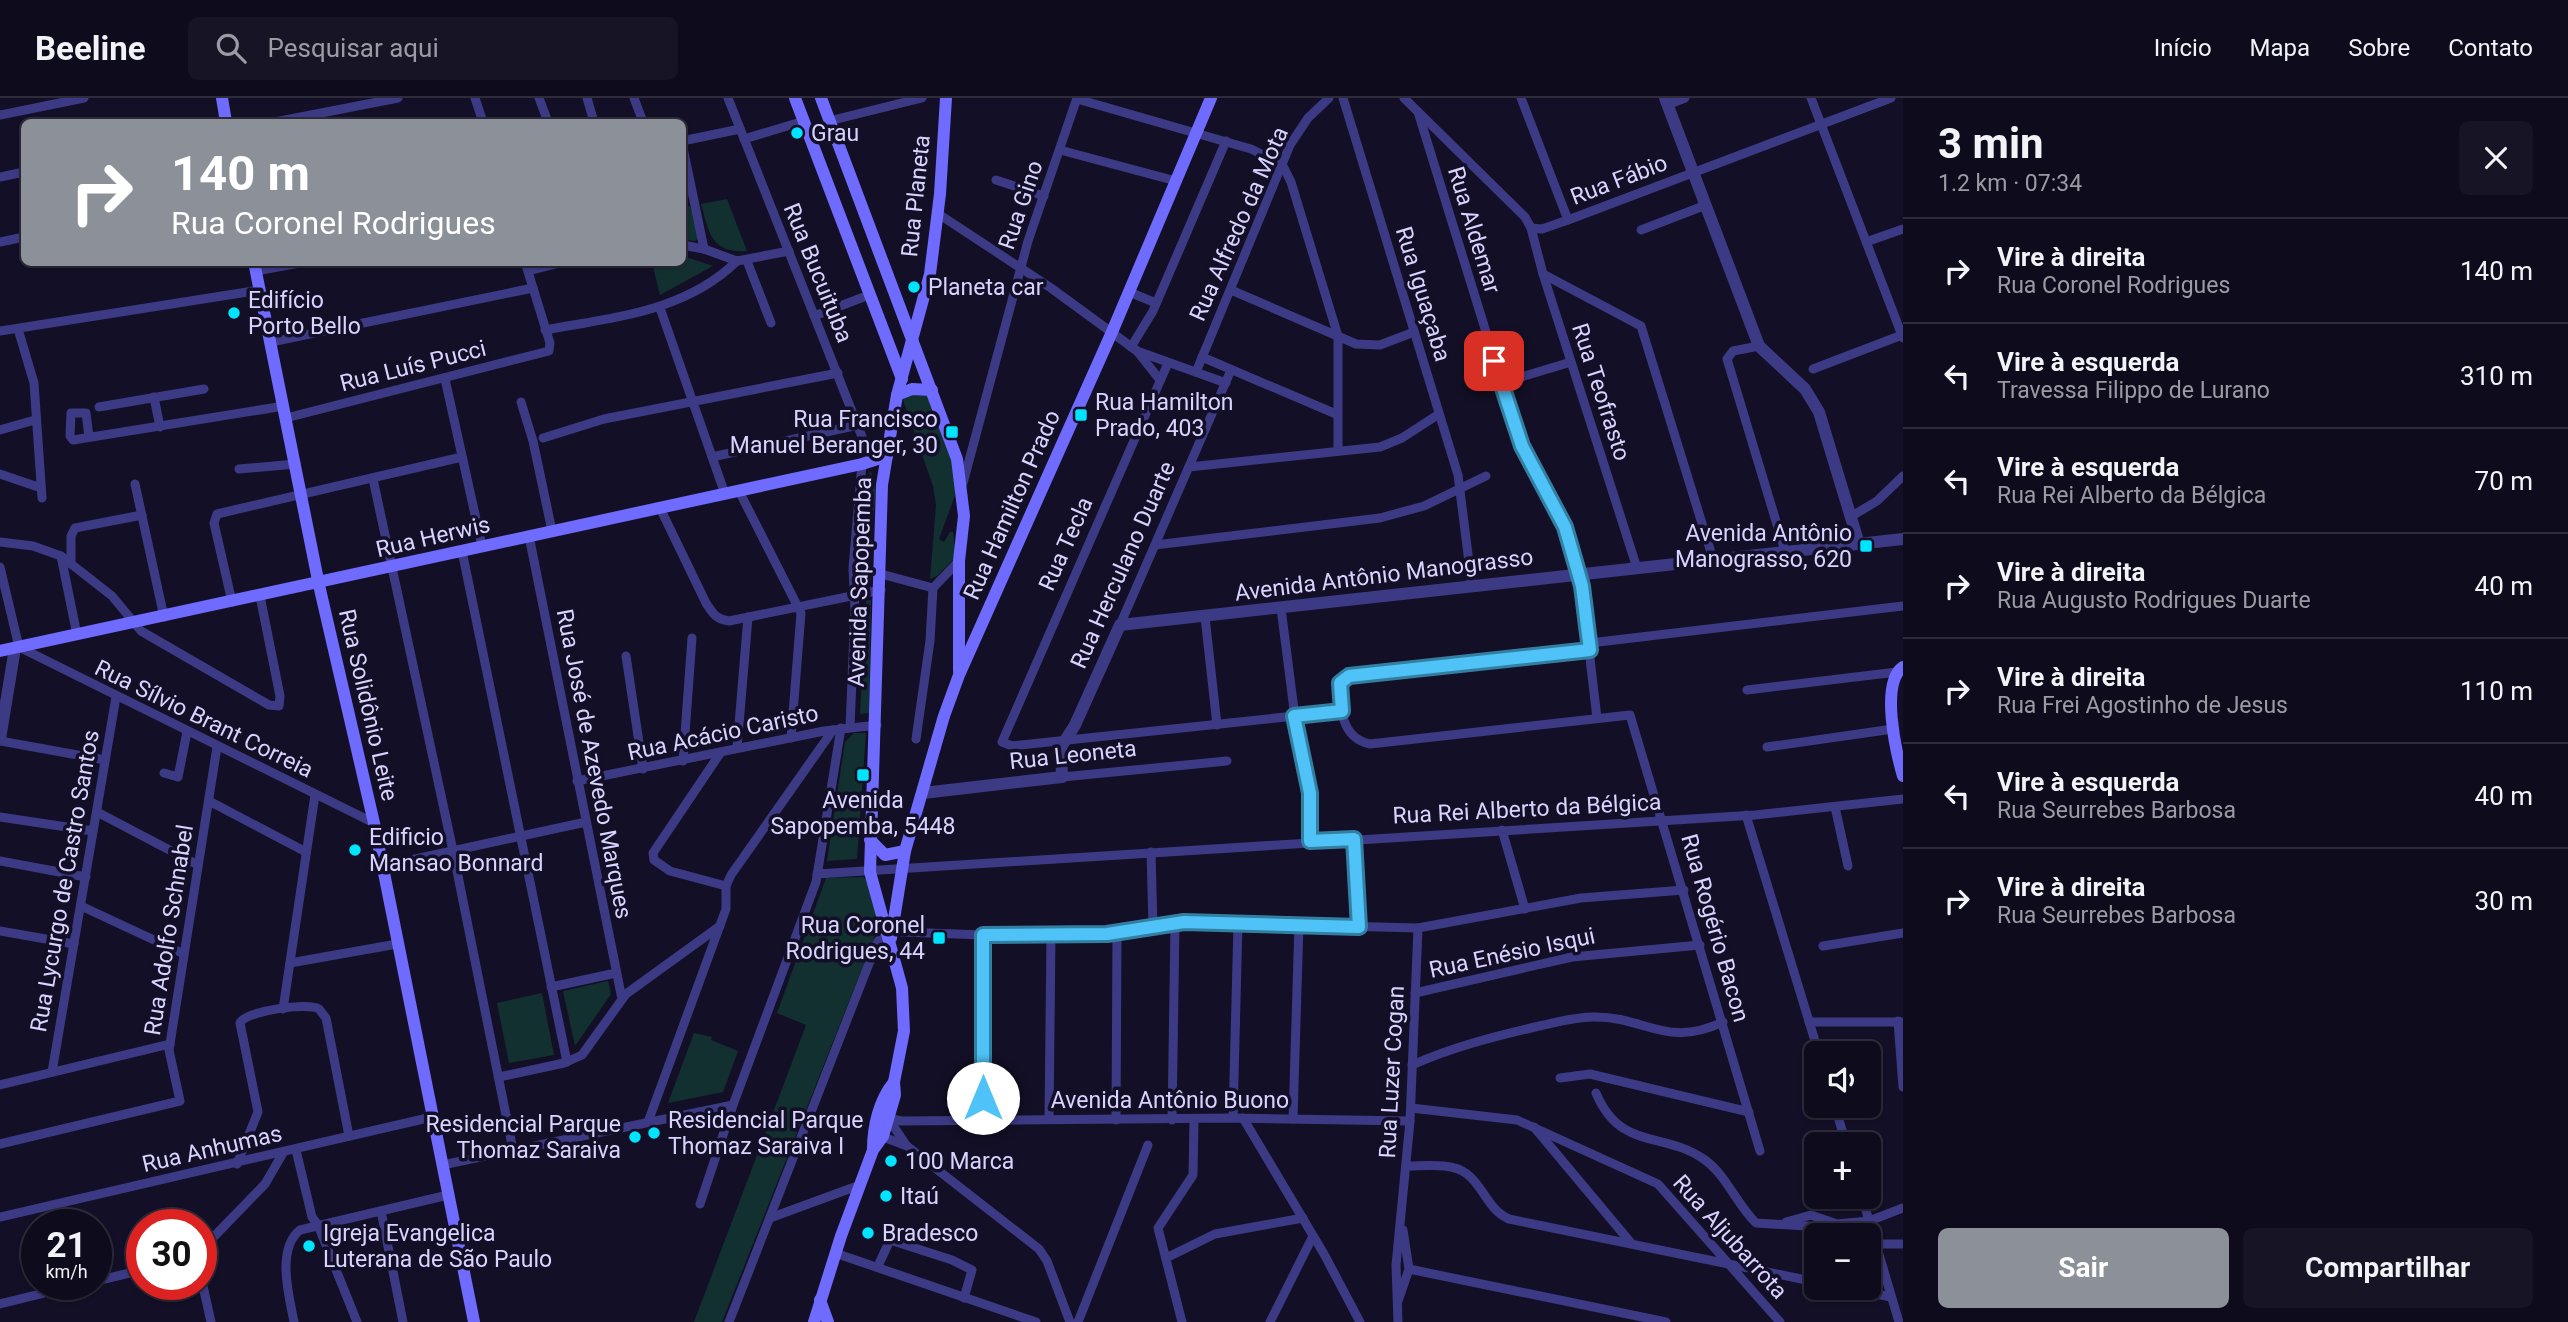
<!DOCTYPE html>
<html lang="pt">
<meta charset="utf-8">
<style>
:root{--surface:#0e0b1c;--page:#171425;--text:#f1f3f6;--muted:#9b9ba3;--line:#2e2b3b;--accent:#8c9099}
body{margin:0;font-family:Roboto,sans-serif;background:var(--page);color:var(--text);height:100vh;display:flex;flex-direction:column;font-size:26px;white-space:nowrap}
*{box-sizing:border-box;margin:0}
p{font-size:23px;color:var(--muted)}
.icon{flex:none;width:38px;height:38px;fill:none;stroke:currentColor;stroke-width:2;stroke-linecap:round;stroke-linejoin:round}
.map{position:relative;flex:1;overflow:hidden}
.side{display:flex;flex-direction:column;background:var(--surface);width:665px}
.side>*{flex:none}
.hud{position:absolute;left:21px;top:21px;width:665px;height:147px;border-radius:10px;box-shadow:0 2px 5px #0004,0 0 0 2px var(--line);background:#8c9099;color:#fff;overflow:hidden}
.controls{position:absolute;left:1804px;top:943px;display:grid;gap:14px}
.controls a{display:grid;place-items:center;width:77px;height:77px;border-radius:10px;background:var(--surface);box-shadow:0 2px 5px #0004,0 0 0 2px var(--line);font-size:35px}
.speed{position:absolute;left:21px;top:1111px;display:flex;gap:14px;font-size:35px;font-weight:700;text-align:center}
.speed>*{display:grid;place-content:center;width:91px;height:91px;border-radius:50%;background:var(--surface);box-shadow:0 2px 5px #0004,0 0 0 2px var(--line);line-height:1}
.speed small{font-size:18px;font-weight:400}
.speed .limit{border:10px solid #d22;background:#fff;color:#111}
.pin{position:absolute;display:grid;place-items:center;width:60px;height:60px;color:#fff;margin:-30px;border-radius:14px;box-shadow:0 4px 10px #0006}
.me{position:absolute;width:77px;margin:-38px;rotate:0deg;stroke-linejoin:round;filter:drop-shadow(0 0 5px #0008)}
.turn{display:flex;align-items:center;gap:24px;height:147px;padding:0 35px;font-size:32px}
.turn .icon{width:91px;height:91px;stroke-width:2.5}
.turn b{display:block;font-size:49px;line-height:60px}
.round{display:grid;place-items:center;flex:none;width:74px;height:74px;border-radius:10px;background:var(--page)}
.headline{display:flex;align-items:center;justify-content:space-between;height:119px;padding:0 35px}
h1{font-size:42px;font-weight:700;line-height:52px}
.cta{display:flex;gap:14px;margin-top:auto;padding:14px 35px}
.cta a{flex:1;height:80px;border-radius:10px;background:var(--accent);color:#fff;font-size:28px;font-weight:700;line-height:80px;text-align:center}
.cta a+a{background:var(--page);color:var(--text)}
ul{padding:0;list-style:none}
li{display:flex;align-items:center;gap:21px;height:105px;padding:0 35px;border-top:2px solid var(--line)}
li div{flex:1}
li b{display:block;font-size:26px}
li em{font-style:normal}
header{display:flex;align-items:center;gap:42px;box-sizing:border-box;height:98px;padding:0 35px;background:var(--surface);border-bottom:2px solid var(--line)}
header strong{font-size:33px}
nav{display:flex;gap:38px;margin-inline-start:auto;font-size:24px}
.search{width:490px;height:63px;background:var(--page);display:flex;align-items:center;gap:18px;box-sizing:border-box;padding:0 24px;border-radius:10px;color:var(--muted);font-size:26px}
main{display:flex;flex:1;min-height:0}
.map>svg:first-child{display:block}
.green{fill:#12302f}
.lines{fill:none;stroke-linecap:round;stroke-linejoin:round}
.minor{stroke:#3d3a85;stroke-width:9}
.tertiary{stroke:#3d3a85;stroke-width:12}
.secondary{stroke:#6f6bff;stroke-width:12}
.route-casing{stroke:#337fa1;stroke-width:18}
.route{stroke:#4fc3f7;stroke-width:12}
.poi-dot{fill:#00e5ff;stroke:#130f26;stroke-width:2.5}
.labels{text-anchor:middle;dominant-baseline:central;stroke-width:7;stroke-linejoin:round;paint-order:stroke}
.poi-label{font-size:23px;fill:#d9d4ff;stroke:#130f26;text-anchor:start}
.street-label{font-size:23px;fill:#d9d4ff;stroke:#130f26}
</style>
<header>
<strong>Beeline</strong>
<div class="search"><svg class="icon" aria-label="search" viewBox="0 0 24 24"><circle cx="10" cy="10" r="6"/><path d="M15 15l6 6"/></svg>Pesquisar aqui</div>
<nav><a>Início</a><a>Mapa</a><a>Sobre</a><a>Contato</a></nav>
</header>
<main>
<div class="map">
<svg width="1903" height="1224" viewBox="0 0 1903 1224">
<rect width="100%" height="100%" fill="#130f26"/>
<!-- green -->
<g class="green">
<path d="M727 101 747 153C711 156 709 134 701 106Z"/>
<path d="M690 108 699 139 695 143 683 142V109Z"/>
<path d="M683 158 713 168 660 197 652 165 682 164Z"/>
<path d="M917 293 929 299 950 353 957 392 939 441 944 444 950 434H953L956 459 937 478 930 481 936 407 933 388 903 302 906 297Z"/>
<path d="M870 373C883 393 867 440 866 462L872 470 871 483 859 485Z"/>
<path d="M866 502H871L869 615 860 616Z"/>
<path d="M854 635H866L857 761 827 763 845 644Z"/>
<path d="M863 779 869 783 880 825 722 1224H694L806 927 777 915 826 780Z"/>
<path d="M608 883 611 896 575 948 563 893Z"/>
<path d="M542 895 554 957 509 965 497 905Z"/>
<path d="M694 935 712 939 711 942 738 953 723 994 668 1005Z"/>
</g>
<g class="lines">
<!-- minor -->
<g class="minor">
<path d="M475 0 483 24"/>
<path d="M539 0 548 24"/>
<path d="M587 0 594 24"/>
<path d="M634 0 643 24"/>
<path d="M728 0 872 364"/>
<path d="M1343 0 1458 377 1472 488"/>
<path d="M1404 0 1525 119 1531 130 1543 176 1637 470"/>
<path d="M1521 0 1568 122"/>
<path d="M1811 0 1903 240"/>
<path d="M1077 1 1251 51 1282 66 1291 84 1338 238V353"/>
<path d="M1667 7 1685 0"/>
<path d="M1418 14 1516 331 1559 413 1580 476 1597 620"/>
<path d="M0 17 84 0"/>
<path d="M829 23 922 0"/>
<path d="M275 24 398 0"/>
<path d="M744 41 804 23"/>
<path d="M682 43 740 31"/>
<path d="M682 45 704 151"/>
<path d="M1060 52 1176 83"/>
<path d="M0 79 24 74"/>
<path d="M996 82 1044 98"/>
<path d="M937 115 1051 190 1137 253 1226 285"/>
<path d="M1531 130 1542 131 1568 122 1891 0"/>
<path d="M1641 132 1706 107"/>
<path d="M0 144 24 139"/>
<path d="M1866 144 1903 131"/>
<path d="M682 147 704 151 737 163 789 153"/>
<path d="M747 163 771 225"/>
<path d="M256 173 305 164"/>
<path d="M528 173 564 164"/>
<path d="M1543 176 1641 228 1713 461"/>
<path d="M1231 192 1356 246 1380 247 1414 234"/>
<path d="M1129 194 1156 205"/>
<path d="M660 210 725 396"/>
<path d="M814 218 869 197"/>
<path d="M18 231 34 285 42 400"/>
<path d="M545 232C614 219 685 214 737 163"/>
<path d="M0 233 260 192"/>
<path d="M271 244 533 190"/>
<path d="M1759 248 1733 253 1727 261 1785 453"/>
<path d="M1131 249 1153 213 1226 43"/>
<path d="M1137 253 1160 282"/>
<path d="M1202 259 1336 316"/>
<path d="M1168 265 1002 644 1012 648 1342 613"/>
<path d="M1813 271 1902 237"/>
<path d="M1196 274 1290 47 1308 20 1329 0"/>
<path d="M445 281 482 448"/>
<path d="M1501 285 1571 264"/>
<path d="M154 299 160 329"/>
<path d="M521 304 533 343 552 433"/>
<path d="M99 309 204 291"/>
<path d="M286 320 549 253 550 245 525 164"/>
<path d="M0 332 35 322"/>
<path d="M89 339 86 315H71L70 338 73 342 284 308"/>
<path d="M543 340 604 321 838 275"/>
<path d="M712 359 858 327"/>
<path d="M1189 369 1380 349 1402 340 1439 316"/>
<path d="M239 371 296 366"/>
<path d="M0 376 41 390"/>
<path d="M373 381 453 753 513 1052"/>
<path d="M963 385 1028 143 1077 0"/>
<path d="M135 386 164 519"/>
<path d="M739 393 801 515 791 640"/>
<path d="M660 410 706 505C713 516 716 521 729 523L881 492"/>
<path d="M1852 418 1877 403 1903 378"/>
<path d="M529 438 622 901"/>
<path d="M0 444 33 448 61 458 112 498 141 533 269 607 279 608 280 598 260 498"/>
<path d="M1155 447 1380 420 1424 408 1486 378"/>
<path d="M462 453 567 964"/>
<path d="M61 458 77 537"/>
<path d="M71 466V438L75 430 142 417"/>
<path d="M0 469 19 549 374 725"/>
<path d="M881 476 933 490"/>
<path d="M933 490 959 463"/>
<path d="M232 504 214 425 217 416 462 359"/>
<path d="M1281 510 1298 643 1310 695V743"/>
<path d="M1205 519 1217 627"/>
<path d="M1120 527 1231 272"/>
<path d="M1590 545 1903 508"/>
<path d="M1590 552 1348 578 1340 585C1340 610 1341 640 1370 646L1630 617 1760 1053"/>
<path d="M626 558 643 671"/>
<path d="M1747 592 1897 574"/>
<path d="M850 629 855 511 853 470 862 366"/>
<path d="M916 641 930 543 933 490"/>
<path d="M0 643 105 662"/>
<path d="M1767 649 1893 631"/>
<path d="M737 650 748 519"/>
<path d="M721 654 653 755 654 762 670 773 726 788"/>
<path d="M683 663 692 540"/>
<path d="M164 675 178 679 187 634"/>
<path d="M1062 679 1227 663"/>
<path d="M577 683 824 633 877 627"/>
<path d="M209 703 306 754"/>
<path d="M1835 709 1848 768"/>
<path d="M97 714 198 767"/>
<path d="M1746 717 1819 956"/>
<path d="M0 719 93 733"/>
<path d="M1502 732 1525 811"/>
<path d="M1354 741 1359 829"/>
<path d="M1151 754 1153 830"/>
<path d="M0 763 86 779"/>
<path d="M383 768 586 724"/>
<path d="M817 776 1755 717 1903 701"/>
<path d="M81 808 184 856"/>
<path d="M891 830 902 834 983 837 1107 836 1183 824 1418 830 1581 800 1684 792"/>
<path d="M0 833 74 846"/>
<path d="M1823 848 1903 835"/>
<path d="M290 865 397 846"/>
<path d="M551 889 616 875"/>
<path d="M1415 895 1572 859 1700 847"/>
<path d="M283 911 315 697"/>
<path d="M1898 923 1903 989"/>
<path d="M1809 924H1903"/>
<path d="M1412 967C1453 949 1492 939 1535 929 1554 925 1573 919 1593 919 1646 918 1665 951 1723 924"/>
<path d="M52 974 116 599"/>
<path d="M499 979 564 965 582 957 626 896 720 828"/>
<path d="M1560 980 1590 976 1749 1014"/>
<path d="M0 987 170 946"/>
<path d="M1596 995C1621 1054 1663 1032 1705 1062 1727 1078 1737 1107 1756 1125L1822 1129 1847 1138"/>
<path d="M1835 1008 1846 1046"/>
<path d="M1411 1010 1517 1022 1658 1086 1780 1224"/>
<path d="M884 1019 901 1023 1233 1020 1410 1023"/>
<path d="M888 1020 906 1047"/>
<path d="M1233 1020 1238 825"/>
<path d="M1243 1020 1324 1156 1360 1224"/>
<path d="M983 1021V837"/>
<path d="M1049 1021 1051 836"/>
<path d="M1293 1021 1299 826"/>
<path d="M1116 1022 1117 835"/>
<path d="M1172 1022 1175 826"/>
<path d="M648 1024 726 811V788L731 777 833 632"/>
<path d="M1534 1029 1631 1145"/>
<path d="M878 1037 907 1048 1039 1151 1047 1163 1070 1224"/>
<path d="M0 1046 180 1003 169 952 217 649"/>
<path d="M296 1052 312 1119 318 1127 357 1224"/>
<path d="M237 1066 258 1014 240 925C245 913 308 904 319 911L326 920 349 1038"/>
<path d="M442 1067 733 1007"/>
<path d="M1406 1068C1425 1068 1452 1064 1467 1076 1484 1089 1488 1112 1509 1121L1816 1184"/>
<path d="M1862 1099 1899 1224"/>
<path d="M700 1106 733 1007 816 784 841 630"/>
<path d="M381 1113 403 1224"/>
<path d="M0 1119 432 1019"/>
<path d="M770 1120 860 1087"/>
<path d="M1786 1124 1811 1117 1837 1126 1869 1123 1903 1110"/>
<path d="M1869 1146H1903"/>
<path d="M201 1152 265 1086 283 1055"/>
<path d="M835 1155 1036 1224"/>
<path d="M1166 1160 1215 1136 1303 1120"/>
<path d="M878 1168 890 1142 952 1162 972 1172 964 1200"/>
<path d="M1409 1171 1666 1224"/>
<path d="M201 1179 211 1224"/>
<path d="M96 1183 142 1172"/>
<path d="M1847 1190 1891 1199"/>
<path d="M1398 1203 1409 1171 1403 1132"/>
<path d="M0 1206 81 1186"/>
<path d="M294 1224C289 1198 276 1151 300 1132L448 1097"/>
<path d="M729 1224 877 845 886 832"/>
<path d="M1078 1224 1148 1047"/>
<path d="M1182 1224 1158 1130 1193 1077 1194 1021"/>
<path d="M1270 1224 1313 1138"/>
<path d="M1398 1224 1396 1167 1410 1023 1418 830"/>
</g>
<!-- tertiary -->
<g class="tertiary">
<path d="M1665 0 1759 248 1805 291 1819 314 1859 446"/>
<path d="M0 641 15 550"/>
<path d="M923 695 1062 679 1061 649 1075 627 1120 527 1903 441"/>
</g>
<!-- secondary -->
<g class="secondary">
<path d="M222 0 226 24"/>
<path d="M795 0 902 281"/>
<path d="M821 0 957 361 964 418 959 463V573"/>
<path d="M254 164 319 487 374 725 474 1224"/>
<path d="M897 297 912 291 932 292"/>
<path d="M0 553 862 366 887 358"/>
<path d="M1903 569C1880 585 1896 654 1903 678"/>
<path d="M870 742 885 757 905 753"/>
<path d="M891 840 905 753 944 618 959 577 1112 234 1211 0"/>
<path d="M873 1051C873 1029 879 1002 894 984"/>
<path d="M820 1202 828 1224"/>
<path d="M814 1224 841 1138 873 1052 883 1038 895 997 894 984 904 933 902 890 870 774 882 387 897 297 930 176 940 96 946 0"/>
</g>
</g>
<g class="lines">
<!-- route casing -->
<g class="route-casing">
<path id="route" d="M983 1000V837L1107 836 1184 824 1359 829 1354 741 1310 743V695L1294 618 1342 613 1340 585 1349 578 1590 552 1582 488 1565 429 1522 348 1494 263"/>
</g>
<!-- route -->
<use href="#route" class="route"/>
</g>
<!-- markers -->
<g class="poi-dot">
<circle cx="797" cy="35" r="7"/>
<circle cx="914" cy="189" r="7"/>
<circle cx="234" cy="215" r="7"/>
<rect x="1074" y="310" width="14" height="14" rx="3.5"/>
<rect x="945" y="327" width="14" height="14" rx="3.5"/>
<rect x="1859" y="441" width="14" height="14" rx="3.5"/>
<rect x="856" y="670" width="14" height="14" rx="3.5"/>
<circle cx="355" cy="752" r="7"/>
<rect x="932" y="833" width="14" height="14" rx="3.5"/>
<circle cx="654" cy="1035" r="7"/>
<circle cx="635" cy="1039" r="7"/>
<circle cx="891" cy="1063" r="7"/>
<circle cx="886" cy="1098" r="7"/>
<circle cx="868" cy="1135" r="7"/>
<circle cx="309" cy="1148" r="7"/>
</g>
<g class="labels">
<!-- poi labels -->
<g class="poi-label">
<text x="811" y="35">Grau</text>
<text x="928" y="189">Planeta car</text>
<text x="248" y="202">Edifício<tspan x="248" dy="26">Porto Bello</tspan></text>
<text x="1095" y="304">Rua Hamilton<tspan x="1095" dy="26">Prado, 403</tspan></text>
<text x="938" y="321" text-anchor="end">Rua Francisco<tspan x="938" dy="26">Manuel Beranger, 30</tspan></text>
<text x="1852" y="435" text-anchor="end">Avenida Antônio<tspan x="1852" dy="26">Manograsso, 620</tspan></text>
<text x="863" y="702" text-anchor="middle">Avenida<tspan x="863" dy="26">Sapopemba, 5448</tspan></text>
<text x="369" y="739">Edificio<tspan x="369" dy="26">Mansao Bonnard</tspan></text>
<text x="925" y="827" text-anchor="end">Rua Coronel<tspan x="925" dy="26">Rodrigues, 44</tspan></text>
<text x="668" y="1022">Residencial Parque<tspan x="668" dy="26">Thomaz Saraiva I</tspan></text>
<text x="621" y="1026" text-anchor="end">Residencial Parque<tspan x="621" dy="26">Thomaz Saraiva</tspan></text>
<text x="905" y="1063">100 Marca</text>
<text x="900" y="1098">Itaú</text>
<text x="323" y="1135">Igreja Evangelica<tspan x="323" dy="26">Luterana de São Paulo</tspan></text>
<text x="882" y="1135">Bradesco</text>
</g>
<!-- street labels -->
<g class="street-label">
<text transform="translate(1619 82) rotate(-21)">Rua Fábio</text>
<text transform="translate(916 98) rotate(-84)">Rua Planeta</text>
<text transform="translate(1021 107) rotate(-71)">Rua Gino</text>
<text transform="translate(1239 126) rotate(-66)">Rua Alfredo da Mota</text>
<text transform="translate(1474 132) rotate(73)">Rua Aldemar</text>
<text transform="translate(818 175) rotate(68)">Rua Bucuituba</text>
<text transform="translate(1423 196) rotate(73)">Rua Iguaçaba</text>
<text transform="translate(413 268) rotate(-14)">Rua Luís Pucci</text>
<text transform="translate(1601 294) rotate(72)">Rua Teofrasto</text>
<text transform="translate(1012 407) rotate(-66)">Rua Hamilton Prado</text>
<text transform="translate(433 439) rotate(-13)">Rua Herwis</text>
<text transform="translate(1066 446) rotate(-66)">Rua Tecla</text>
<text transform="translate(1123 467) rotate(-66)">Rua Herculano Duarte</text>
<text transform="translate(1384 477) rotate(-7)">Avenida Antônio Manograsso</text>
<text transform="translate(860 484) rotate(-88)">Avenida Sapopemba</text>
<text transform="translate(368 607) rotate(77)">Rua Solidônio Leite</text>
<text transform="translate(204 621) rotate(26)">Rua Sílvio Brant Correia</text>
<text transform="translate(723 635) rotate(-12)">Rua Acácio Caristo</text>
<text transform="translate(1073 657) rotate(-6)">Rua Leoneta</text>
<text transform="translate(594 666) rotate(79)">Rua José de Azevedo Marques</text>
<text transform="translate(1527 711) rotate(-3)">Rua Rei Alberto da Bélgica</text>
<text transform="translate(65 783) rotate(-80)">Rua Lycurgo de Castro Santos</text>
<text transform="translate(1715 830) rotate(74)">Rua Rogério Bacon</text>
<text transform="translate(169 832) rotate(-81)">Rua Adolfo Schnabel</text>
<text transform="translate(1512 855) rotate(-12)">Rua Enésio Isqui</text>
<text transform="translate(1392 974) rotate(-87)">Rua Luzer Cogan</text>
<text x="1170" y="1002">Avenida Antônio Buono</text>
<text transform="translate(212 1051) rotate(-13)">Rua Anhumas</text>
<text transform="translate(1730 1139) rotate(48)">Rua Aljubarrota</text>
</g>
</g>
</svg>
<div class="controls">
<a><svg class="icon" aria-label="sound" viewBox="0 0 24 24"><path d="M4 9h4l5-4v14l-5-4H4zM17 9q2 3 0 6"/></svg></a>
<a>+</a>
<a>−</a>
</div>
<div class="speed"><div>21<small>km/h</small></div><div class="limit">30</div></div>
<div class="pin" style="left:1494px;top:263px;background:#d93025"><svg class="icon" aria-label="arrive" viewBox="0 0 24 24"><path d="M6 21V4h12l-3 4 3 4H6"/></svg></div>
<svg class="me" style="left:983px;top:1000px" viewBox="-20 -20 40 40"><circle r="19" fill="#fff"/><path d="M0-13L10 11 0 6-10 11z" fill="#4fc3f7"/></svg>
<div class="hud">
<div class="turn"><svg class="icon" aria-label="right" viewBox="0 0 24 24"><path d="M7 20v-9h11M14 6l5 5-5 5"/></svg><div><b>140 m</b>Rua Coronel Rodrigues</div></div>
</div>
</div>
<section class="side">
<div class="headline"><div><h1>3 min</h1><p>1.2 km · 07:34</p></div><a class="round"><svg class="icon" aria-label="close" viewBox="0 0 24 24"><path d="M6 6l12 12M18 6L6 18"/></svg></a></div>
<ul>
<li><svg class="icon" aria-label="right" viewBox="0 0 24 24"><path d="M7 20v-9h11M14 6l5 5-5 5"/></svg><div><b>Vire à direita</b><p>Rua Coronel Rodrigues</p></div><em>140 m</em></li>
<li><svg class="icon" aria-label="left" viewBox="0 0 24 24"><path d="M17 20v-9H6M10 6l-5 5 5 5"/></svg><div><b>Vire à esquerda</b><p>Travessa Filippo de Lurano</p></div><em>310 m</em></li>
<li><svg class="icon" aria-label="left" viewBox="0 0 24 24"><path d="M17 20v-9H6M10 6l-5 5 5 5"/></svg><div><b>Vire à esquerda</b><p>Rua Rei Alberto da Bélgica</p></div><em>70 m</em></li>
<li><svg class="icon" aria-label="right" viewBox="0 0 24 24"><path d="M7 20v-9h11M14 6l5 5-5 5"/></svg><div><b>Vire à direita</b><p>Rua Augusto Rodrigues Duarte</p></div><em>40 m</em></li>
<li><svg class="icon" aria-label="right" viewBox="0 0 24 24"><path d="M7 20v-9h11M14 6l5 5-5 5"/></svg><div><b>Vire à direita</b><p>Rua Frei Agostinho de Jesus</p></div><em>110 m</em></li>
<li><svg class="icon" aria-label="left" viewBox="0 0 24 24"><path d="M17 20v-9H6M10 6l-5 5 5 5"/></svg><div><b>Vire à esquerda</b><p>Rua Seurrebes Barbosa</p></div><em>40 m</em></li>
<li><svg class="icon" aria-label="right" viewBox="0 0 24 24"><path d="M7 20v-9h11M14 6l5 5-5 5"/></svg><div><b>Vire à direita</b><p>Rua Seurrebes Barbosa</p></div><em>30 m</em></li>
</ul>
<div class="cta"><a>Sair</a><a>Compartilhar</a></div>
</section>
</main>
